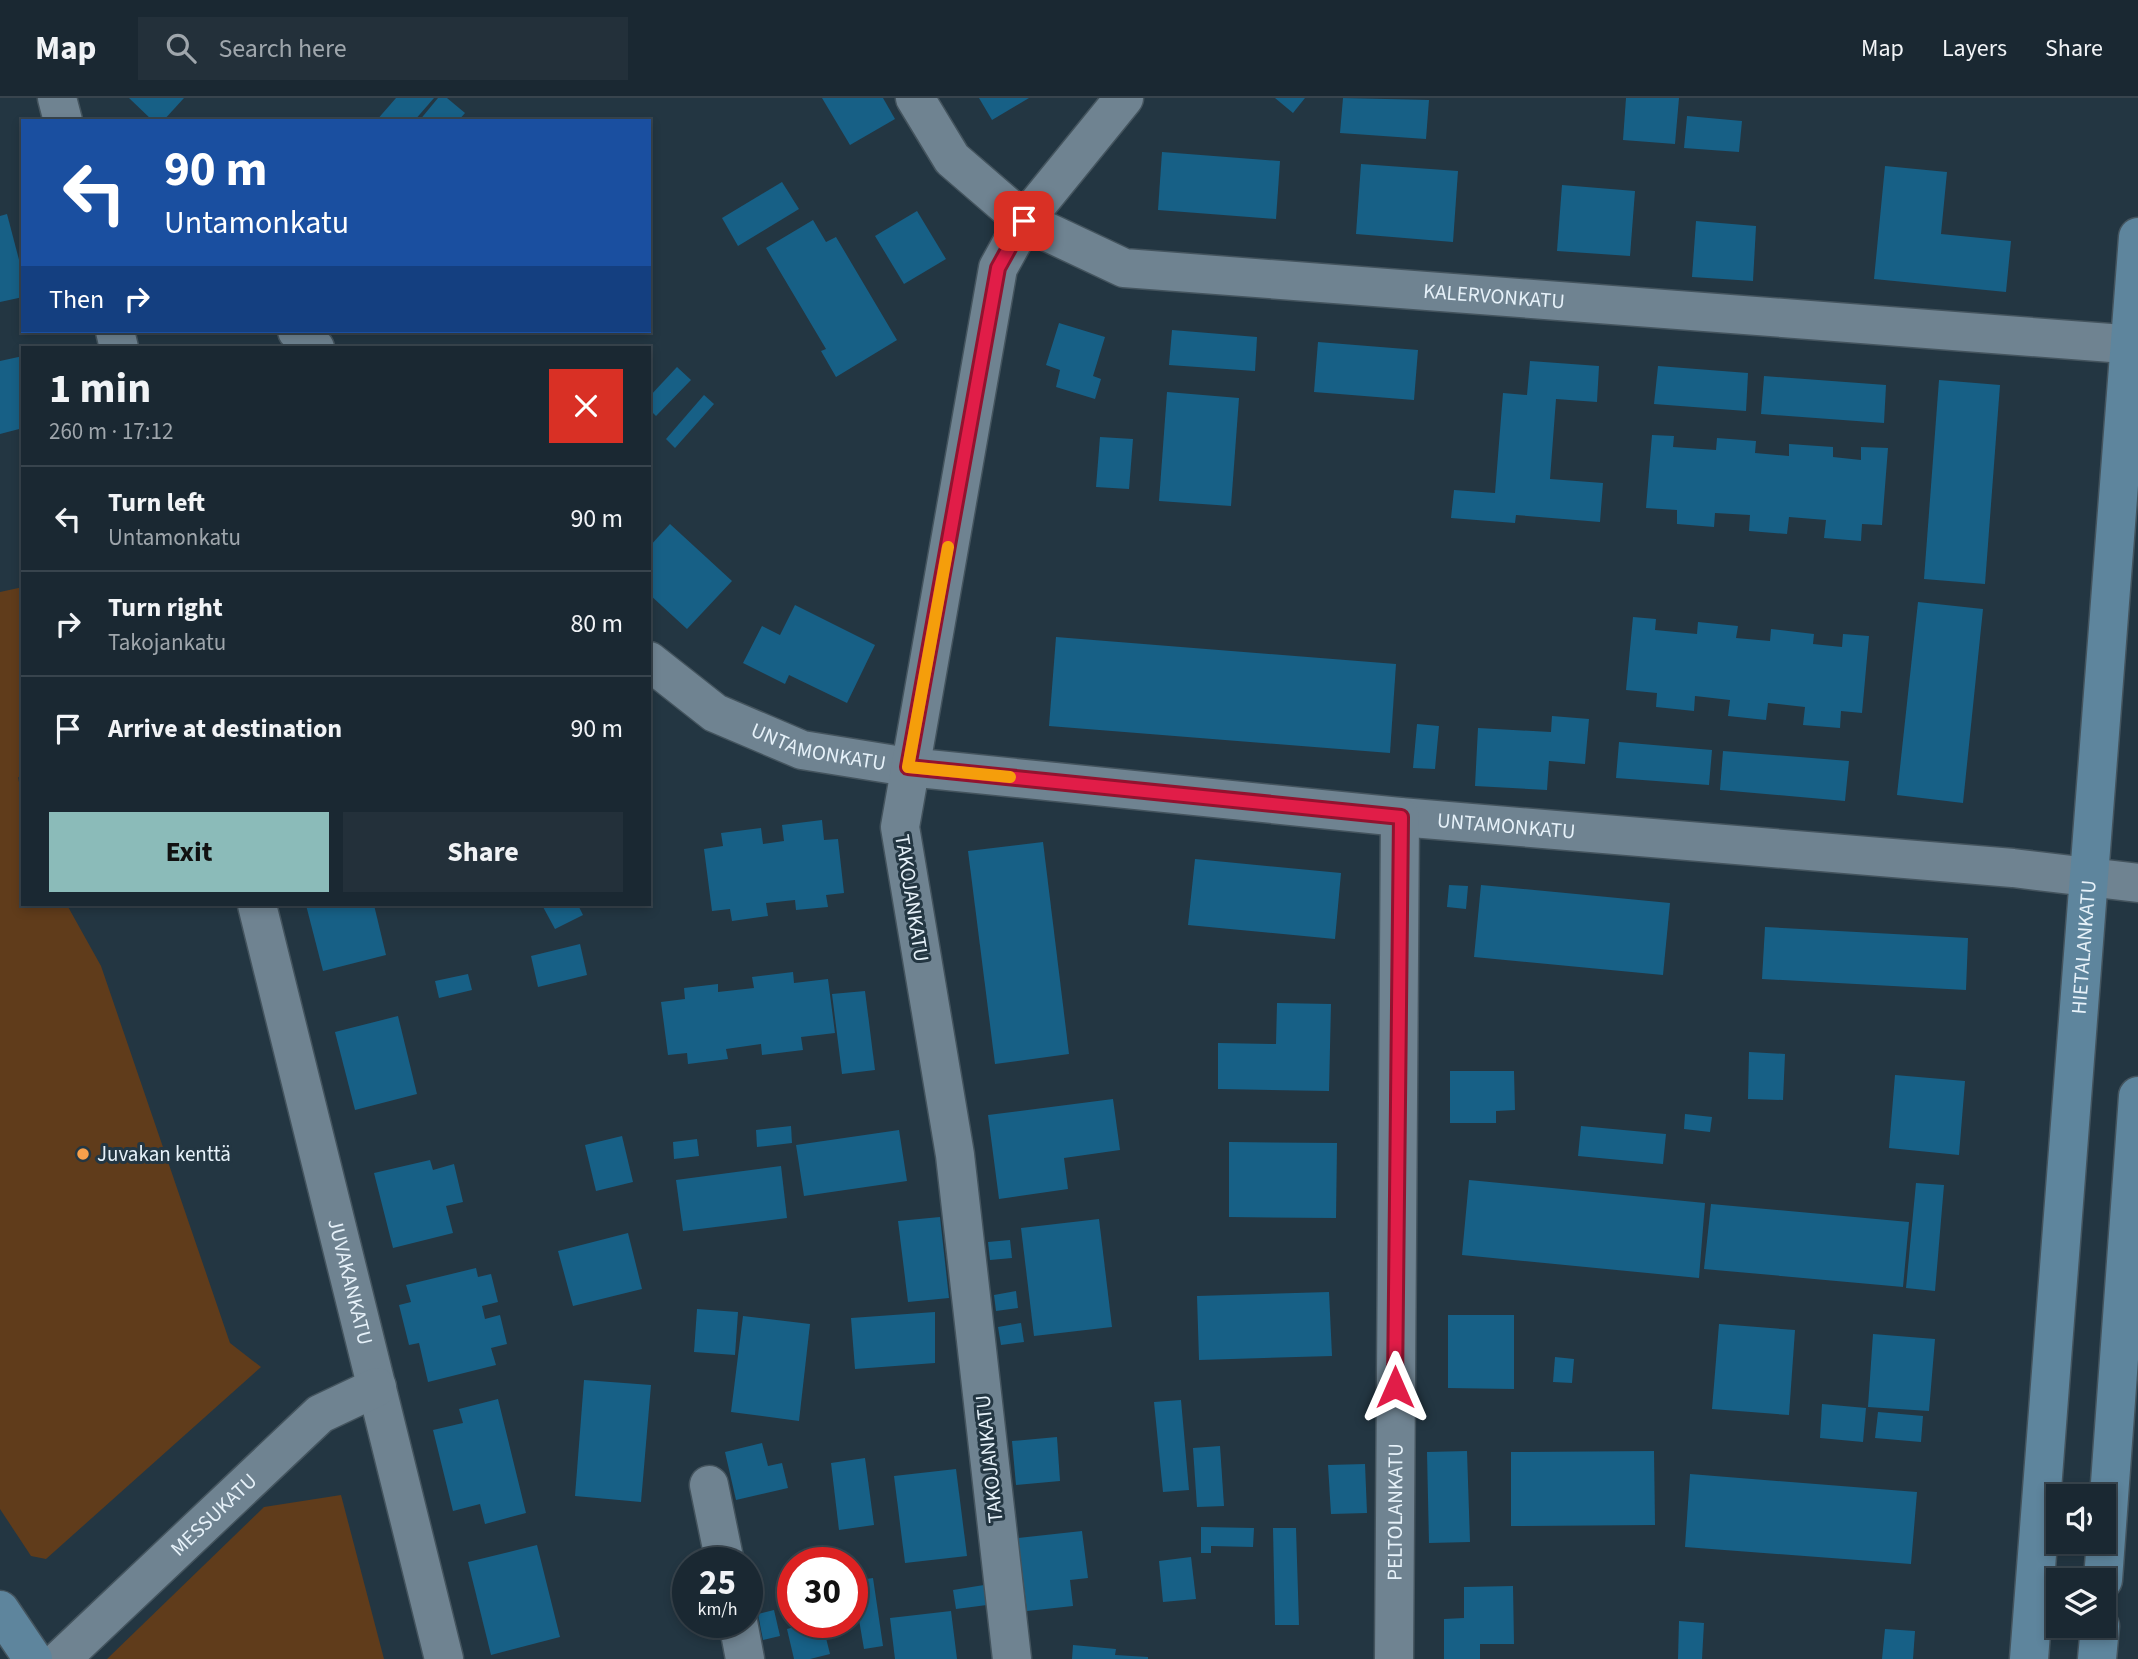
<!DOCTYPE html>
<meta charset="utf-8">
<style>
:root{--surface:#1a2832;--page:#23303a;--text:#f1f3f6;--muted:#9fa6ac;--line:#38444d;--accent:#8bbbb9}
body{margin:0;font-family:"Source Sans 3",sans-serif;background:var(--page);color:var(--text);height:100vh;display:flex;flex-direction:column;font-size:26px;white-space:nowrap}
*{box-sizing:border-box;margin:0}
p{font-size:23px;color:var(--muted)}
.icon{flex:none;width:38px;height:38px;fill:none;stroke:currentColor;stroke-width:2;stroke-linecap:round;stroke-linejoin:round}
.map{position:relative;flex:1;overflow:hidden}
.details{position:absolute;left:21px;top:248px;width:630px;height:560px;display:flex;flex-direction:column;background:var(--surface);border-radius:0px;box-shadow:0 4px 10px #0003,0 0 0 2px var(--line)}
.details>*{flex:none}
.guide{position:absolute;left:21px;top:21px;width:630px;height:214px;border-radius:0px;box-shadow:0 4px 10px #0003,0 0 0 2px var(--line);background:#1a4fa0;color:#fff;overflow:hidden}
.fabs{position:absolute;left:2046px;top:1386px;display:grid;gap:14px}
.fabs a{display:grid;place-items:center;width:70px;height:70px;border-radius:0px;background:var(--surface);box-shadow:0 4px 10px #0003,0 0 0 2px var(--line);font-size:35px}
.speed{position:absolute;left:672px;top:1449px;display:flex;gap:14px;font-size:35px;font-weight:700;text-align:center}
.speed>*{display:grid;place-content:center;width:91px;height:91px;border-radius:50%;background:var(--surface);box-shadow:0 4px 10px #0003,0 0 0 2px var(--line);line-height:1}
.speed small{font-size:18px;font-weight:400}
.speed .limit{border:10px solid #d22;background:#fff;color:#111}
.pin{position:absolute;display:grid;place-items:center;width:60px;height:60px;color:#fff;margin:-30px;border-radius:14px;box-shadow:0 4px 10px #0006}
.me{position:absolute;width:77px;margin:-38px;rotate:0deg;stroke-linejoin:round;filter:drop-shadow(0 0 5px #0008)}
.turn{display:flex;align-items:center;gap:24px;height:147px;padding:0 28px;font-size:32px}
.turn .icon{width:91px;height:91px;stroke-width:2.5}
.turn b{display:block;font-size:49px;line-height:60px}
.then{display:flex;align-items:center;height:66px;padding:0 28px;background:#0003;gap:14px;font-size:26px}
.round{display:grid;place-items:center;flex:none;width:74px;height:74px;border-radius:0px;background:var(--page)}
.overview{display:flex;align-items:center;justify-content:space-between;height:119px;padding:0 28px}
h1{font-size:42px;font-weight:700;line-height:52px}
.cta{display:flex;gap:14px;margin-top:auto;padding:14px 28px}
.cta a{flex:1;height:80px;border-radius:0px;background:var(--accent);color:#111;font-size:28px;font-weight:700;line-height:80px;text-align:center}
.cta a+a{background:var(--page);color:var(--text)}
ul{padding:0;list-style:none}
li{display:flex;align-items:center;gap:21px;height:105px;padding:0 28px;border-top:2px solid var(--line)}
li div{flex:1}
li b{display:block;font-size:26px}
li em{font-style:normal}
header{display:flex;align-items:center;gap:42px;box-sizing:border-box;height:98px;padding:0 35px;background:var(--surface);border-bottom:2px solid var(--line)}
header strong{font-size:33px}
nav{display:flex;gap:38px;margin-inline-start:auto;font-size:24px}
.search{width:490px;height:63px;background:var(--page);display:flex;align-items:center;gap:18px;box-sizing:border-box;padding:0 24px;border-radius:0px;color:var(--muted);font-size:26px}
.map>svg:first-child{display:block}
.green{fill:#603c1b}
.building{fill:#176086}
.lines{fill:none;stroke-linecap:round;stroke-linejoin:round}
.street-casing{stroke:#44545e;stroke-width:41}
.secondary-casing{stroke:#44545e;stroke-width:41}
.street{stroke:#6f8391;stroke-width:38}
.secondary{stroke:#5e859d;stroke-width:38}
.route-casing{stroke:#92132f;stroke-width:18}
.route{stroke:#e11d48;stroke-width:12}
.slow{stroke:#f59e0b;stroke-width:12}
.poi-dot{fill:#f8a04b;stroke:#233642;stroke-width:2.5}
.labels{text-anchor:middle;dominant-baseline:central;stroke-width:6;stroke-linejoin:round;paint-order:stroke}
.street-label{font-size:21px;fill:#e6f1f9;stroke:#233642}
.poi-label{font-size:21px;fill:#e6f1f9;stroke:#233642;text-anchor:start}
</style>
<header>
<strong>Map</strong>
<div class="search"><svg class="icon" aria-label="search" viewBox="0 0 24 24"><circle cx="10" cy="10" r="6"/><path d="M15 15l6 6"/></svg>Search here</div>
<nav><a>Map</a><a>Layers</a><a>Share</a></nav>
</header>
<div class="map">
<svg width="2138" height="1561" viewBox="0 0 2138 1561">
<rect width="100%" height="100%" fill="#233642"/>
<!-- green -->
<g class="green">
<path d="M23 489V681L18 679 23 705V807H67L101 868 230 1245 261 1269 46 1461 31 1458 0 1411V494Z"/>
<path d="M341 1397 384 1561H107L264 1409Z"/>
</g>
<!-- building -->
<g class="building">
<path d="M129 0H184L163 23H153Z"/>
<path d="M396 0H434L414 23H376Z"/>
<path d="M438 0H447L465 15 458 23H419Z"/>
<path d="M822 0H883L895 21 850 47Z"/>
<path d="M979 0H1029L992 22Z"/>
<path d="M1275 0H1305L1293 15Z"/>
<path d="M1343 0 1429 2 1426 41 1340 35Z"/>
<path d="M1626 0H1679L1675 46 1623 42Z"/>
<path d="M1687 18 1742 23 1739 54 1684 50Z"/>
<path d="M1162 54 1280 63 1276 121 1158 112Z"/>
<path d="M1361 66 1458 73 1453 144 1356 136Z"/>
<path d="M1885 68 1947 74 1941 136 2011 143 2006 194 1874 181Z"/>
<path d="M782 84 799 111 738 148 722 120Z"/>
<path d="M1562 87 1635 93 1630 158 1557 153Z"/>
<path d="M917 113 946 161 904 186 875 138Z"/>
<path d="M7 116 23 177V199L0 204V118Z"/>
<path d="M813 122 826 144 836 139 897 242 836 279 821 253 826 251 766 150Z"/>
<path d="M1696 123 1756 128 1753 183 1692 179Z"/>
<path d="M1059 225 1105 239 1093 278 1101 281 1095 301 1056 289 1060 272 1046 267Z"/>
<path d="M1172 232 1257 239 1255 273 1169 267Z"/>
<path d="M1318 244 1418 252 1414 302 1314 294Z"/>
<path d="M23 258V330L0 336V263Z"/>
<path d="M1530 263 1599 268 1597 304 1556 301 1550 381 1603 385 1600 424 1516 417 1515 425 1451 420 1454 392 1495 395 1503 295 1527 297Z"/>
<path d="M1658 268 1748 275 1746 313 1654 306Z"/>
<path d="M677 269 691 282 656 318 649 311V299Z"/>
<path d="M1764 278 1886 287 1884 325 1761 316Z"/>
<path d="M1939 282 2000 287 1985 486 1924 481Z"/>
<path d="M1167 294 1239 300 1231 408 1159 403Z"/>
<path d="M704 297 714 306 675 350 666 341Z"/>
<path d="M1652 337 1674 338 1673 349 1716 352 1717 340 1756 343 1755 355 1789 358V346L1833 349V359L1861 362V349L1888 350 1882 427 1862 426 1861 443 1824 440 1826 422 1789 419 1787 436 1749 433 1750 417 1715 415 1714 429 1677 426V412L1646 410Z"/>
<path d="M1100 339 1133 341 1129 391 1096 389Z"/>
<path d="M670 426 732 483 687 531 649 496V449Z"/>
<path d="M1918 504 1983 511 1963 705 1897 697Z"/>
<path d="M795 507 875 547 847 605 789 577 785 586 743 565 762 528 780 537Z"/>
<path d="M1633 519 1656 521 1655 532 1697 536 1698 524 1738 528 1736 540 1770 543 1771 531 1814 536 1813 546 1842 549 1843 536 1869 538 1862 615 1841 613 1840 630 1803 627 1805 609 1768 605 1766 622 1728 618 1730 602 1695 598 1694 613 1656 609 1657 595 1626 592Z"/>
<path d="M1056 539 1396 566 1390 655 1049 628Z"/>
<path d="M1552 618 1589 621 1585 666 1549 663 1547 692 1475 688 1478 630 1551 634Z"/>
<path d="M1417 626 1439 628 1435 671 1413 670Z"/>
<path d="M1619 644 1712 652 1709 687 1616 680Z"/>
<path d="M1723 653 1849 663 1845 703 1720 692Z"/>
<path d="M822 722 824 742 838 741 844 795 826 797 828 809 796 812 795 802 766 805 768 818 732 823 730 811 712 813 704 751 723 748 721 735 761 730 763 746 784 743 782 727Z"/>
<path d="M1043 744 1069 956 995 966 968 753Z"/>
<path d="M1195 761 1341 775 1335 841 1188 827Z"/>
<path d="M1449 787 1468 788 1466 811 1447 809Z"/>
<path d="M1481 787 1670 805 1663 877 1474 859Z"/>
<path d="M306 807H374L386 857 323 873Z"/>
<path d="M542 807H578L583 817 555 831Z"/>
<path d="M1765 829 1968 840 1966 892 1762 881Z"/>
<path d="M580 846 587 877 538 889 531 858Z"/>
<path d="M793 874 794 885 828 881 835 935 801 939 803 952 762 957 761 946 726 951 728 961 688 966 687 955 668 957 661 904 685 901 684 890 718 886V894L754 890 752 879Z"/>
<path d="M468 876 472 892 439 900 435 883Z"/>
<path d="M865 893 875 972 842 976 832 896Z"/>
<path d="M1277 905 1331 906 1329 993 1218 991V945L1276 946Z"/>
<path d="M398 918 417 996 355 1012 335 934Z"/>
<path d="M1749 954 1785 956 1783 1002 1748 1001Z"/>
<path d="M1450 973H1514L1515 1012 1496 1013V1025H1450Z"/>
<path d="M1895 977 1965 983 1959 1057 1889 1050Z"/>
<path d="M1113 1001 1120 1052 1064 1060 1068 1091 999 1101 988 1017Z"/>
<path d="M1685 1016 1712 1019 1710 1034 1684 1031Z"/>
<path d="M791 1028 792 1045 757 1049 756 1032Z"/>
<path d="M1581 1028 1666 1036 1663 1066 1578 1058Z"/>
<path d="M899 1032 907 1083 804 1098 796 1047Z"/>
<path d="M622 1038 633 1084 596 1093 585 1047Z"/>
<path d="M697 1041 699 1058 674 1061 673 1044Z"/>
<path d="M1229 1044 1337 1045 1336 1120 1229 1119Z"/>
<path d="M430 1062 433 1072 454 1066 463 1104 446 1108 453 1135 393 1150 374 1075Z"/>
<path d="M781 1068 787 1120 683 1133 676 1082Z"/>
<path d="M1469 1082 1705 1105 1699 1180 1462 1157Z"/>
<path d="M1916 1085 1944 1087 1935 1193 1906 1190Z"/>
<path d="M1711 1106 1909 1124 1903 1189 1704 1171Z"/>
<path d="M940 1119 949 1200 908 1204 898 1123Z"/>
<path d="M1099 1121 1112 1229 1034 1238 1021 1130Z"/>
<path d="M628 1135 642 1191 573 1208 558 1153Z"/>
<path d="M1010 1142 1012 1160 990 1162 988 1144Z"/>
<path d="M476 1170 478 1179 491 1176 498 1204 482 1208 485 1221 500 1217 507 1246 491 1250 496 1267 428 1284 419 1245 409 1247 399 1207 411 1204 406 1187Z"/>
<path d="M1016 1193 1018 1210 996 1213 994 1197Z"/>
<path d="M1329 1194 1332 1258 1199 1262 1197 1198Z"/>
<path d="M697 1211 738 1214 735 1257 694 1254Z"/>
<path d="M935 1214V1265L855 1271 851 1220Z"/>
<path d="M1448 1217H1514V1291L1448 1290Z"/>
<path d="M743 1218 810 1226 799 1323 731 1314Z"/>
<path d="M1021 1225 1024 1244 1001 1247 998 1229Z"/>
<path d="M1719 1226 1795 1232 1789 1317 1712 1311Z"/>
<path d="M1873 1236 1935 1241 1929 1313 1868 1309Z"/>
<path d="M1555 1259 1574 1261 1572 1285 1553 1284Z"/>
<path d="M584 1282 651 1287 641 1404 575 1398Z"/>
<path d="M498 1301 526 1415 485 1426 480 1406 453 1413 433 1332 463 1325 459 1311Z"/>
<path d="M1181 1302 1189 1392 1163 1394 1154 1304Z"/>
<path d="M1822 1306 1866 1310 1863 1344 1820 1340Z"/>
<path d="M1878 1314 1923 1318 1921 1344 1875 1340Z"/>
<path d="M1057 1339 1060 1383 1016 1387 1012 1343Z"/>
<path d="M762 1345 768 1368 782 1365 788 1390 736 1402 725 1354Z"/>
<path d="M1220 1348 1224 1408 1197 1409 1193 1350Z"/>
<path d="M1467 1353 1470 1444 1429 1445 1427 1354Z"/>
<path d="M1654 1353 1655 1427 1511 1428V1354Z"/>
<path d="M865 1360 874 1427 839 1432 831 1365Z"/>
<path d="M1365 1366 1367 1415 1331 1416 1328 1367Z"/>
<path d="M956 1371 967 1458 905 1465 894 1378Z"/>
<path d="M1690 1376 1917 1394 1911 1466 1685 1449Z"/>
<path d="M1201 1429 1254 1430 1253 1449 1211 1448V1455H1201Z"/>
<path d="M1273 1430H1296L1299 1527H1275Z"/>
<path d="M1082 1433 1088 1480 1070 1482 1073 1508 1027 1513 1018 1440Z"/>
<path d="M537 1447 560 1539 491 1557 468 1464Z"/>
<path d="M1191 1459 1196 1501 1163 1504 1159 1463Z"/>
<path d="M873 1480 883 1548 864 1551 857 1510 852 1511V1483Z"/>
<path d="M984 1487 987 1507 956 1511 953 1492Z"/>
<path d="M1513 1488 1514 1546H1480V1561H1444V1521L1464 1520V1489Z"/>
<path d="M774 1512 780 1538 763 1542 758 1516Z"/>
<path d="M951 1513 957 1561H895L890 1520Z"/>
<path d="M1679 1523 1704 1525 1702 1561H1678Z"/>
<path d="M812 1524H822L830 1556 810 1561H794L787 1531Z"/>
<path d="M1885 1531 1915 1533 1913 1561H1882Z"/>
<path d="M1073 1547 1116 1551 1115 1557 1148 1559V1561H1072Z"/>
</g>
<g class="lines">
<!-- street casing -->
<g class="street-casing">
<g id="street">
<path d="M57 0 63 23"/>
<path id="s1" d="M915 0 952 61 1024 123 1124 170 2138 247"/>
<path d="M115 233 119 250"/>
<path d="M297 233 315 250"/>
<path id="s2" d="M649 563 715 615 802 652 908 669 1400 719 2013 770 2138 785"/>
<path id="s3" d="M257 807 444 1561"/>
<path d="M709 1387 725 1465"/>
<path d="M738 1524 745 1561"/>
<path id="s4" d="M61 1561 320 1316 377 1289"/>
<path d="M1012 1561 955 1057 900 729 998 170 1024 123 1124 0"/>
<path id="s5" d="M1394 1561 1400 719"/>
</g>
</g>
<!-- secondary casing -->
<g class="secondary-casing">
<g id="secondary">
<path d="M2103 1482 2138 998"/>
<path d="M0 1512 33 1561"/>
<path id="s6" d="M2029 1561 2138 139"/>
<path d="M2097 1561 2100 1528"/>
</g>
</g>
<!-- street -->
<use href="#street" class="street"/>
<!-- secondary -->
<use href="#secondary" class="secondary"/>
</g>
<g class="lines">
<!-- route casing -->
<g class="route-casing">
<path id="route" d="M1024 123 998 170 908 669 1401 719 1395 1289"/>
</g>
<!-- route -->
<use href="#route" class="route"/>
<!-- slow -->
<path class="slow" d="M948 449 908 669 1010 679"/>
</g>
<!-- markers -->
<circle class="poi-dot" cx="83" cy="1056" r="7"/>
<g class="labels">
<!-- street labels -->
<g class="street-label">
<text stroke="none"><textPath href="#s1" startOffset="648">KALERVONKATU</textPath></text>
<text stroke="none"><textPath href="#s2" startOffset="194">UNTAMONKATU</textPath></text>
<text stroke="none"><textPath href="#s2" startOffset="887">UNTAMONKATU</textPath></text>
<text transform="translate(912 800) rotate(81)">TAKOJANKATU</text>
<text stroke="none"><textPath href="#s6" startOffset="714">HIETALANKATU</textPath></text>
<text stroke="none"><textPath href="#s3" startOffset="388">JUVAKANKATU</textPath></text>
<text transform="translate(989 1361) rotate(-96)">TAKOJANKATU</text>
<text stroke="none"><textPath href="#s5" startOffset="147">PELTOLANKATU</textPath></text>
<text stroke="none"><textPath href="#s4" startOffset="210">MESSUKATU</textPath></text>
</g>
<!-- poi labels -->
<g class="poi-label">
<text x="97" y="1056">Juvakan kenttä</text>
</g>
</g>
</svg>
<div class="fabs">
<a><svg class="icon" aria-label="sound" viewBox="0 0 24 24"><path d="M4 9h4l5-4v14l-5-4H4zM17 9q2 3 0 6"/></svg></a>
<a><svg class="icon" aria-label="layers" viewBox="0 0 24 24"><path d="M12 4l9 5-9 5-9-5zM3 14l9 5 9-5"/></svg></a>
</div>
<div class="speed"><div>25<small>km/h</small></div><div class="limit">30</div></div>
<div class="pin" style="left:1024px;top:123px;background:#d93025"><svg class="icon" aria-label="arrive" viewBox="0 0 24 24"><path d="M6 21V4h12l-3 4 3 4H6"/></svg></div>
<svg class="me" style="left:1395px;top:1289px" viewBox="-20 -20 40 40"><path d="M0-17L14 15 0 8-14 15z" fill="#e11d48" stroke="#fff" stroke-width="4"/></svg>
<div class="guide">
<div class="turn"><svg class="icon" aria-label="left" viewBox="0 0 24 24"><path d="M17 20v-9H6M10 6l-5 5 5 5"/></svg><div><b>90 m</b>Untamonkatu</div></div>
<div class="then">Then<svg class="icon" aria-label="right" viewBox="0 0 24 24"><path d="M7 20v-9h11M14 6l5 5-5 5"/></svg></div>
</div>
<section class="details">
<div class="overview"><div><h1>1 min</h1><p>260 m · 17:12</p></div><a class="round" style="background:#d93025;color:#fff"><svg class="icon" aria-label="close" viewBox="0 0 24 24"><path d="M6 6l12 12M18 6L6 18"/></svg></a></div>
<ul>
<li><svg class="icon" aria-label="left" viewBox="0 0 24 24"><path d="M17 20v-9H6M10 6l-5 5 5 5"/></svg><div><b>Turn left</b><p>Untamonkatu</p></div><em>90 m</em></li>
<li><svg class="icon" aria-label="right" viewBox="0 0 24 24"><path d="M7 20v-9h11M14 6l5 5-5 5"/></svg><div><b>Turn right</b><p>Takojankatu</p></div><em>80 m</em></li>
<li><svg class="icon" aria-label="arrive" viewBox="0 0 24 24"><path d="M6 21V4h12l-3 4 3 4H6"/></svg><div><b>Arrive at destination</b></div><em>90 m</em></li>
</ul>
<div class="cta"><a>Exit</a><a>Share</a></div>
</section>
</div>
